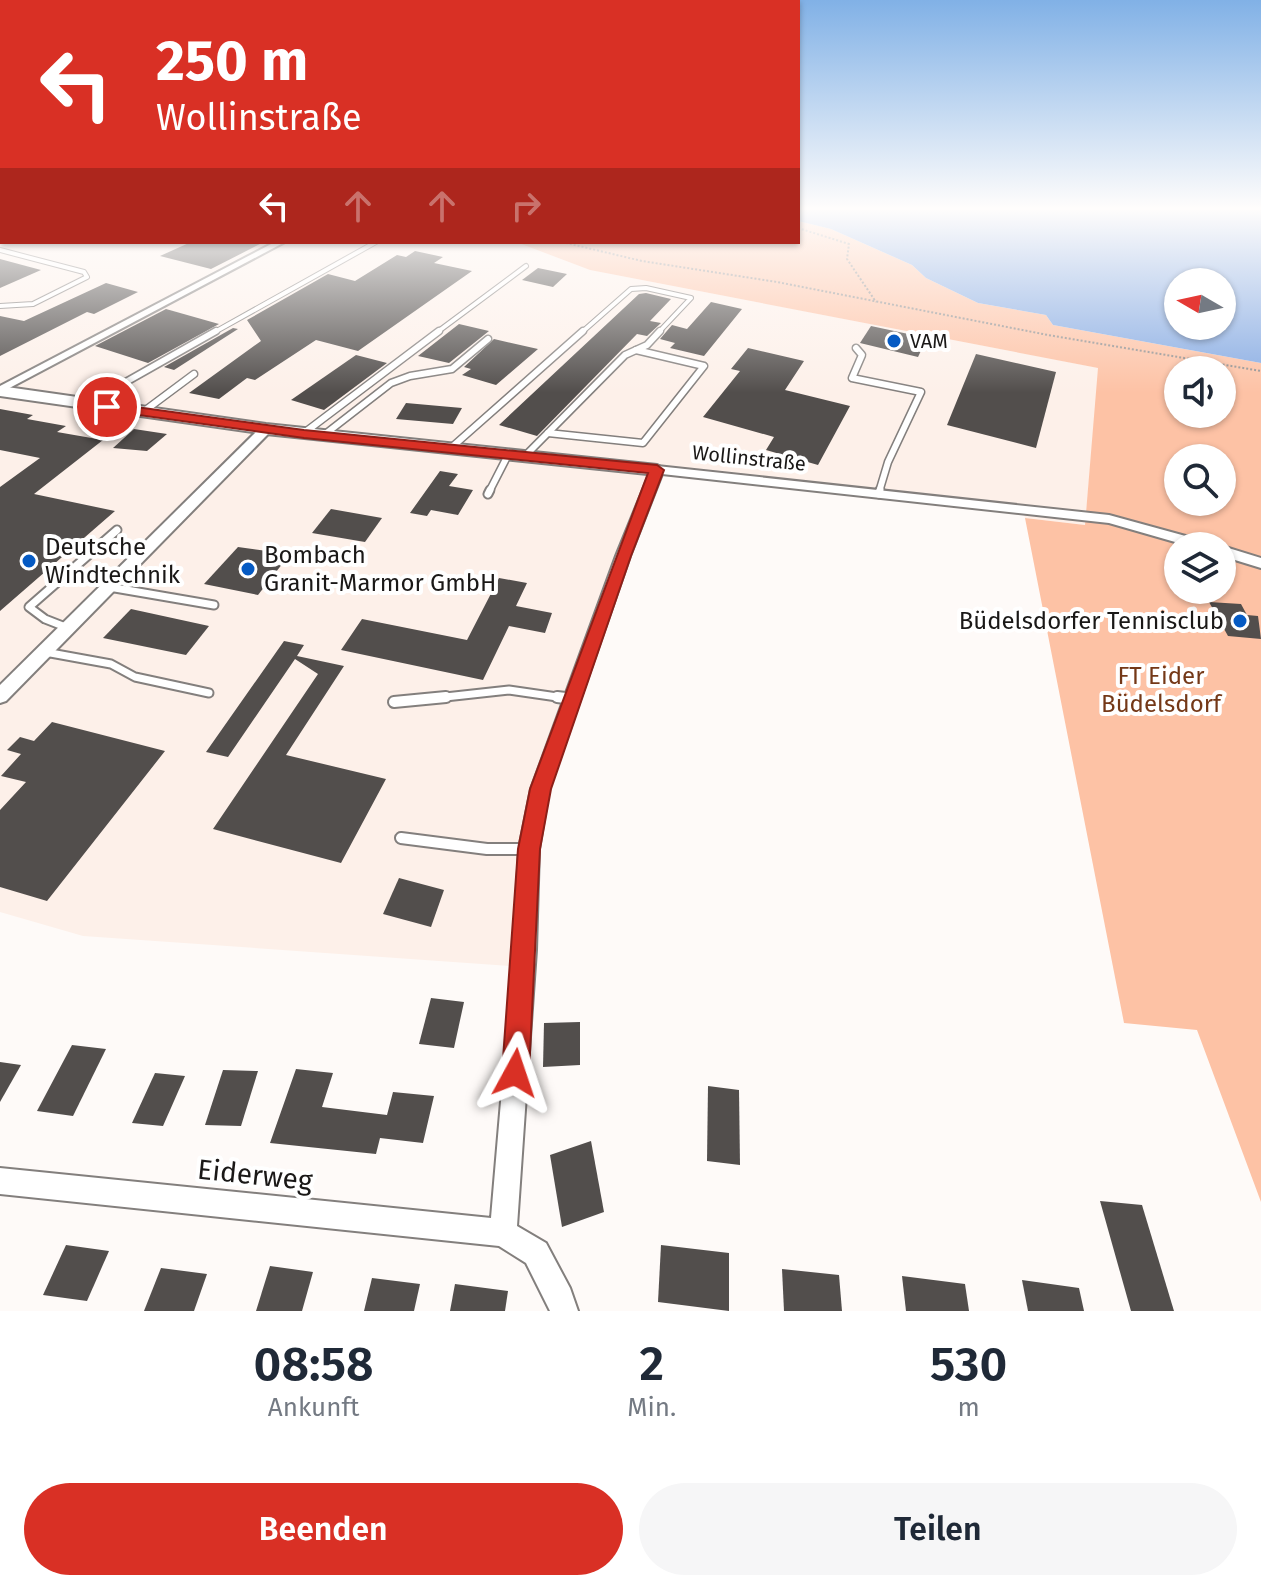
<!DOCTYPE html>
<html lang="de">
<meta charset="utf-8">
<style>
:root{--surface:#fff;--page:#f6f6f7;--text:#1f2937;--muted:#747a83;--accent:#d93025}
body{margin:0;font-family:"Fira Sans",sans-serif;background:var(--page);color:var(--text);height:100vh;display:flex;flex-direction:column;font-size:30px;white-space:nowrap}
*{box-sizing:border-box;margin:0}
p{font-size:26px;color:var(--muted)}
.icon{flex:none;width:44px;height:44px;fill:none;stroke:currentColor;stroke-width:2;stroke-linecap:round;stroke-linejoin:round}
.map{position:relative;height:1311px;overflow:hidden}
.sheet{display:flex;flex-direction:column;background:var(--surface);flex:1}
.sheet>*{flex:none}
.top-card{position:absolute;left:0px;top:0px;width:800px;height:244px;box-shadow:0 2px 6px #0004;background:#d93025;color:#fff;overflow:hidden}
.needle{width:52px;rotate:279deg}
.fabs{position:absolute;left:1164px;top:268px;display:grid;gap:16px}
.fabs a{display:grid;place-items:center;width:72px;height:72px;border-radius:50%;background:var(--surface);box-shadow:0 2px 6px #0004;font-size:40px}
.pin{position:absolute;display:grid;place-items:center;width:68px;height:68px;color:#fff;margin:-34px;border:4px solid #fff;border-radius:50%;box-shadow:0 2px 8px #0007}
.me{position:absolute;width:88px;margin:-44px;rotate:5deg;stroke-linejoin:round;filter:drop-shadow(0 0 6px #0008)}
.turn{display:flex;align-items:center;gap:28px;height:168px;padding:0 24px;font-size:36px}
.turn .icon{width:104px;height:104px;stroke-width:2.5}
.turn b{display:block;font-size:56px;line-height:68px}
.lanes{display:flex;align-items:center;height:76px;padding:0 24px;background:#0003;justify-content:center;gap:40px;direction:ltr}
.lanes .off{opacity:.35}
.eta{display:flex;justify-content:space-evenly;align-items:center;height:136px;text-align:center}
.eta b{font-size:48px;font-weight:600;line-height:56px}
.primary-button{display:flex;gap:16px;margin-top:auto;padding:16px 24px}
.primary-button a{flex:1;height:92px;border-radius:48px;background:var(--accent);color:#fff;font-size:32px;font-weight:600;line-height:92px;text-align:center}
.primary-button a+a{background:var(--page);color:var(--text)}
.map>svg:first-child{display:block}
.built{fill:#fdf0e9}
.green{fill:#fdc2a5;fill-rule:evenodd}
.water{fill:#88ace3;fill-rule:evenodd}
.building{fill:#524e4c}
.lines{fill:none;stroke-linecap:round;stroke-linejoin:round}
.lane-far3-casing{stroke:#837f7d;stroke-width:6}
.lane-far2-casing{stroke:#837f7d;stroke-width:9}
.lane-far1-casing{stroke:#837f7d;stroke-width:11}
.lane-casing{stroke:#837f7d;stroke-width:14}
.street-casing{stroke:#837f7d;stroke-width:4}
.secondary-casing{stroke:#837f7d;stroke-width:4}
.path{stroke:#949190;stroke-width:2;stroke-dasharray:2 2;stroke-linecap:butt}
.lane-far3{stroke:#fff;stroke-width:4}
.lane-far2{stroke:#fff;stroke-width:6}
.lane-far1{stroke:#fff;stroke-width:7}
.lane{stroke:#fff;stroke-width:10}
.street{fill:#fff;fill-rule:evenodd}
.secondary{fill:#fff;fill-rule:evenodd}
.route{fill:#d93025;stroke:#8d1f18;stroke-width:2}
.poi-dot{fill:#055ac3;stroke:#fff;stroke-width:3}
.labels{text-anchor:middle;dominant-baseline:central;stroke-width:8;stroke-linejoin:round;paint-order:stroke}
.far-poi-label{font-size:20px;fill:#1a1817;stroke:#fff;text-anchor:start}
.far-street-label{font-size:20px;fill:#1a1817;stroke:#fff}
.poi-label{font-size:24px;fill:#1a1817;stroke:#fff;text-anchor:start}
.park-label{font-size:24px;fill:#743817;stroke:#fff}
.near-street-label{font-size:28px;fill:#1a1817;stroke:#fff}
</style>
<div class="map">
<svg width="1261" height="1311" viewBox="0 0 1261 1311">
<rect width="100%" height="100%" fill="#fefaf8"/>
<!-- built -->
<path class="built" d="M0 210 2 242H516L590 270 1099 368 1085 525 1025 518 1023 511 658 471 542 790 526 967 83 936 0 912Z"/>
<!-- green -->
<path class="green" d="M798 221 831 229 912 265 926 278 978 303 1046 315 1053 325 1261 363V1202L1197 1030 1124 1023 1025 518 1085 525 1098 368 590 270 516 242H798ZM1178 370H1222V414H1178ZM1178 458H1222V502H1178ZM1178 546H1222V590H1178Z"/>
<!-- water -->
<path class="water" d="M798 210H1261V363L1053 325 1046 315 978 303 926 278 912 265 831 229 798 221ZM1178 282H1222V326H1178Z"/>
<!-- building -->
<g class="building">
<path d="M191 242H264L211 269 160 256Z"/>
<path d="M415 251 443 257 434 263 472 271 358 351 316 340 255 380 247 378 219 399 189 393 261 341 247 320 328 274 355 281 397 255 406 257Z"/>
<path d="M0 259 41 270 0 288Z"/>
<path d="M538 268 567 274 553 287 522 280Z"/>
<path d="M106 283 138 292 94 314 87 312 0 356V316L24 321Z"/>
<path d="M646 293 671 299 650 321 661 323 647 336 637 334 537 436 499 425 639 294Z"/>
<path d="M711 302 742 309 704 356 670 348 675 343 660 339 672 325 687 329Z"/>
<path d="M166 309 219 324 148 363 95 346Z"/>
<path d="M459 324 489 331 449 363 418 356Z"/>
<path d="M871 326 927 338 918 357 860 343Z"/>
<path d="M233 328 238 329 174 370 164 367Z"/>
<path d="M494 339 538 349 496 385 462 375 471 369 464 367Z"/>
<path d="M748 348 804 361 785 390 850 406 818 465 766 450 774 437 703 417 740 371 731 369Z"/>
<path d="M976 354 1056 372 1036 448 947 425Z"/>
<path d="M356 355 387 363 324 410 291 400Z"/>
<path d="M406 403 462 408 453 424 396 419Z"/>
<path d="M0 409 33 415 27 419 66 426 57 432 103 440 34 494 115 511 0 611V487L40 458 0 450Z"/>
<path d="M134 429 167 434 147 451 113 448Z"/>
<path d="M440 471 458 474 449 486 473 490 458 515 431 510 427 516 410 513Z"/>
<path d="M331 509 382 518 365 542 312 533Z"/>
<path d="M238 547 290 554 258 595 204 584Z"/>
<path d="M499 578 527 583 516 606 552 613 545 633 509 626 483 680 341 650 362 619 467 640Z"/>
<path d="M1209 602 1241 604 1247 615 1258 616 1261 639 1228 636Z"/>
<path d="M131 609 209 626 186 655 103 638Z"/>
<path d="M284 641 304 645 297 656 344 666 286 755 386 779 341 863 213 829 318 674 295 659 228 757 206 752Z"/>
<path d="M52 722 165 751 47 901 0 887V810L26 782 1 776 21 754 7 750 20 737 34 741Z"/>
<path d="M399 878 444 890 431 927 383 914Z"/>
<path d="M431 998 464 1002 454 1048 419 1044Z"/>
<path d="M580 1022V1065L543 1067 544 1023Z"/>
<path d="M72 1045 106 1049 73 1116 37 1111Z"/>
<path d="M0 1062 21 1065 0 1102Z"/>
<path d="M296 1069 333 1073 322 1107 387 1115 393 1092 434 1096 423 1143 380 1138 376 1154 270 1143Z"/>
<path d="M223 1070 258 1071 241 1126 205 1125Z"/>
<path d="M155 1073 185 1076 163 1126 132 1123Z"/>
<path d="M708 1086 739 1090 740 1165 707 1161Z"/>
<path d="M591 1141 604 1212 562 1227 550 1155Z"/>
<path d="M1100 1201 1142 1205 1174 1311H1131Z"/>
<path d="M66 1245 109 1251 87 1301 43 1295Z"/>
<path d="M661 1245 729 1253V1311L658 1302Z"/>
<path d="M270 1266 313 1272 302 1311H256Z"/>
<path d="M161 1268 207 1274 194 1311H144Z"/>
<path d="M782 1269 839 1275 842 1311H784Z"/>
<path d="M902 1276 965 1284 969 1311H906Z"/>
<path d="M372 1278 420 1284 414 1311H364Z"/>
<path d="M1022 1280 1079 1288 1084 1311H1028Z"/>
<path d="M455 1284 508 1291 505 1311H450Z"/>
</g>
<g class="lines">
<!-- lane-far3 casing -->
<g class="lane-far3-casing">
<g id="lane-far3">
<path d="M0 250 84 272 87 277 33 304 0 306"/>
<path d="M213 333 376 242"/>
<path d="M436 333 526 266"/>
<path d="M581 333 631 289 646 288 691 298 658 333"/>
</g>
</g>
<!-- lane-far2 casing -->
<g class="lane-far2-casing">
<g id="lane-far2">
<path d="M856 348 862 355 852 378 921 392 888 462 879 492"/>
<path d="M87 404 216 331"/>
<path d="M143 412 194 374"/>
<path d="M304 433 439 331"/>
<path d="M548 433 643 443 704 366 636 350"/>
<path d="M324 435 391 383 410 376 452 369 488 339"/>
<path d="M452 447 583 331"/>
<path d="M527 454 625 355 647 345 660 331"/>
<path d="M489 492 509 453"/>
</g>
</g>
<!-- lane-far1 casing -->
<g class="lane-far1-casing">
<g id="lane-far1">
<path d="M488 494 490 490"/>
<path d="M879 494 880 490"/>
<path d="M109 587 214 605"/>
<path d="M68 628 45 619 29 607 117 530"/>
<path d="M45 652 111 664 135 677 209 693"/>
<path d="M427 699 509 690 571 699"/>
</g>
</g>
<!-- lane casing -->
<g class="lane-casing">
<g id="lane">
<path d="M557 697 574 699"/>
<path d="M394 702 446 697"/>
<path d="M401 838 487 849H528"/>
</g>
</g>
<!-- street casing -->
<g class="street-casing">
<g id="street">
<path d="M275 242H285L0 393V386Z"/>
<path d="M266 425 272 429 270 432 6 701 0 703V685L262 426Z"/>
<path d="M657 466 1109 515 1211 543 1213 546H1189L1109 523 662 474 630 556 549 789 539 849 536 950 517 1226 546 1243 570 1288 578 1311H550L526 1263 499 1246 0 1194V1168L491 1218 514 950 519 849 531 789 616 556 651 470Z"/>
<path d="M1222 546 1261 558V568L1222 556Z"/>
</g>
</g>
<!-- secondary casing -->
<g class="secondary-casing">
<path id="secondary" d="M0 386 266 424 657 465 666 470 657 475 266 434 0 396Z"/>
</g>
<!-- path -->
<g class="path">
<path d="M798 228 849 244 847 259 876 302"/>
<path d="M562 242 642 261 777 282 1048 335 1261 371"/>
</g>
<!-- lane-far3 -->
<use href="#lane-far3" class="lane-far3"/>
<!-- lane-far2 -->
<use href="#lane-far2" class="lane-far2"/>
<!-- lane-far1 -->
<use href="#lane-far1" class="lane-far1"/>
<!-- lane -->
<use href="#lane" class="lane"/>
<!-- street -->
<use href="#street" class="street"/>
<!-- secondary -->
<use href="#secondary" class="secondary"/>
</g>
<!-- sky -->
<linearGradient id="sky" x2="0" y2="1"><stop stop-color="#81b1e6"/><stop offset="0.53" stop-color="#fffdfc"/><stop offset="1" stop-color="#fffdfc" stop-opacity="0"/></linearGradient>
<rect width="1261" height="393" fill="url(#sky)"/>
<!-- route -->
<path class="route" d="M107 403 304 430 657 465 664 470 631 556 551 789 540 849 529 1073 525 1083 515 1087 506 1083 502 1073 518 849 530 789 648 473 304 438 102 410V404Z"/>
<!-- markers -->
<g class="poi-dot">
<circle cx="894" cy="341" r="8"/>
<circle cx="29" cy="561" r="8"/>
<circle cx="248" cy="569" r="8"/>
<circle cx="1240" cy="621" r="8"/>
</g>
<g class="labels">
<!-- far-poi labels -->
<g class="far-poi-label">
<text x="910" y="341">VAM</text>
</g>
<!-- far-street labels -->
<g class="far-street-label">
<text transform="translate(749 458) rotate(6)">Wollinstraße</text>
</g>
<!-- poi labels -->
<g class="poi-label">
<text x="45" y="547">Deutsche<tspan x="45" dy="28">Windtechnik</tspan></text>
<text x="264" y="555">Bombach<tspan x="264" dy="28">Granit-Marmor GmbH</tspan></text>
<text x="1224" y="621" text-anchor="end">Büdelsdorfer Tennisclub</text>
</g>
<!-- park labels -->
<g class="park-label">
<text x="1161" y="676">FT Eider<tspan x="1161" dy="28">Büdelsdorf</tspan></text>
</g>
<!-- near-street labels -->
<g class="near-street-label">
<text transform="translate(255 1175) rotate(6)">Eiderweg</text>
</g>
</g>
</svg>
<div class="fabs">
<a><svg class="needle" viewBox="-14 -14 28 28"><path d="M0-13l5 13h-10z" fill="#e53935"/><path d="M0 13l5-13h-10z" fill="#747a83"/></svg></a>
<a><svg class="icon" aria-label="sound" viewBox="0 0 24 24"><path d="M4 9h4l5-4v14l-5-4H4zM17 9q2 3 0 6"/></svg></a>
<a><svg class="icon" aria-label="search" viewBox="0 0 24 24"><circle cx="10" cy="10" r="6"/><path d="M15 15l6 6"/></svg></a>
<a><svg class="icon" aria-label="layers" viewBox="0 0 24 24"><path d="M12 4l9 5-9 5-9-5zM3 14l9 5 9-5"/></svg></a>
</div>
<div class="pin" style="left:107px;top:407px;background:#d93025"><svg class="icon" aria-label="arrive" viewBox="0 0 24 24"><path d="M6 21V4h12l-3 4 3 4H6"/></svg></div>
<svg class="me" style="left:515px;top:1073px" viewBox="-20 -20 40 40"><path d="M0-17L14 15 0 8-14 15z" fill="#d93025" stroke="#fff" stroke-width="4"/></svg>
<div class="top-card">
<div class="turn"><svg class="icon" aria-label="left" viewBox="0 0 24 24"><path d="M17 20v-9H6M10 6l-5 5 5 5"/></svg><div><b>250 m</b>Wollinstraße</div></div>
<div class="lanes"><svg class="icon" aria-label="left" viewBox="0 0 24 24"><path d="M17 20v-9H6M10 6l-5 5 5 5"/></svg><svg class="icon off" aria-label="ahead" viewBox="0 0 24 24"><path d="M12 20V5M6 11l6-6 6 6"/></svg><svg class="icon off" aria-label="ahead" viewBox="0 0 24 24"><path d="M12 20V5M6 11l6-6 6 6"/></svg><svg class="icon off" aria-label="right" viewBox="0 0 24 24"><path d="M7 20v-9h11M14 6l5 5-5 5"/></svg></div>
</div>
</div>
<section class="sheet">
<div class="eta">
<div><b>08:58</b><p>Ankunft</p></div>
<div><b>2</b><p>Min.</p></div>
<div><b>530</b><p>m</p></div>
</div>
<div class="primary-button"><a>Beenden</a><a>Teilen</a></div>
</section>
